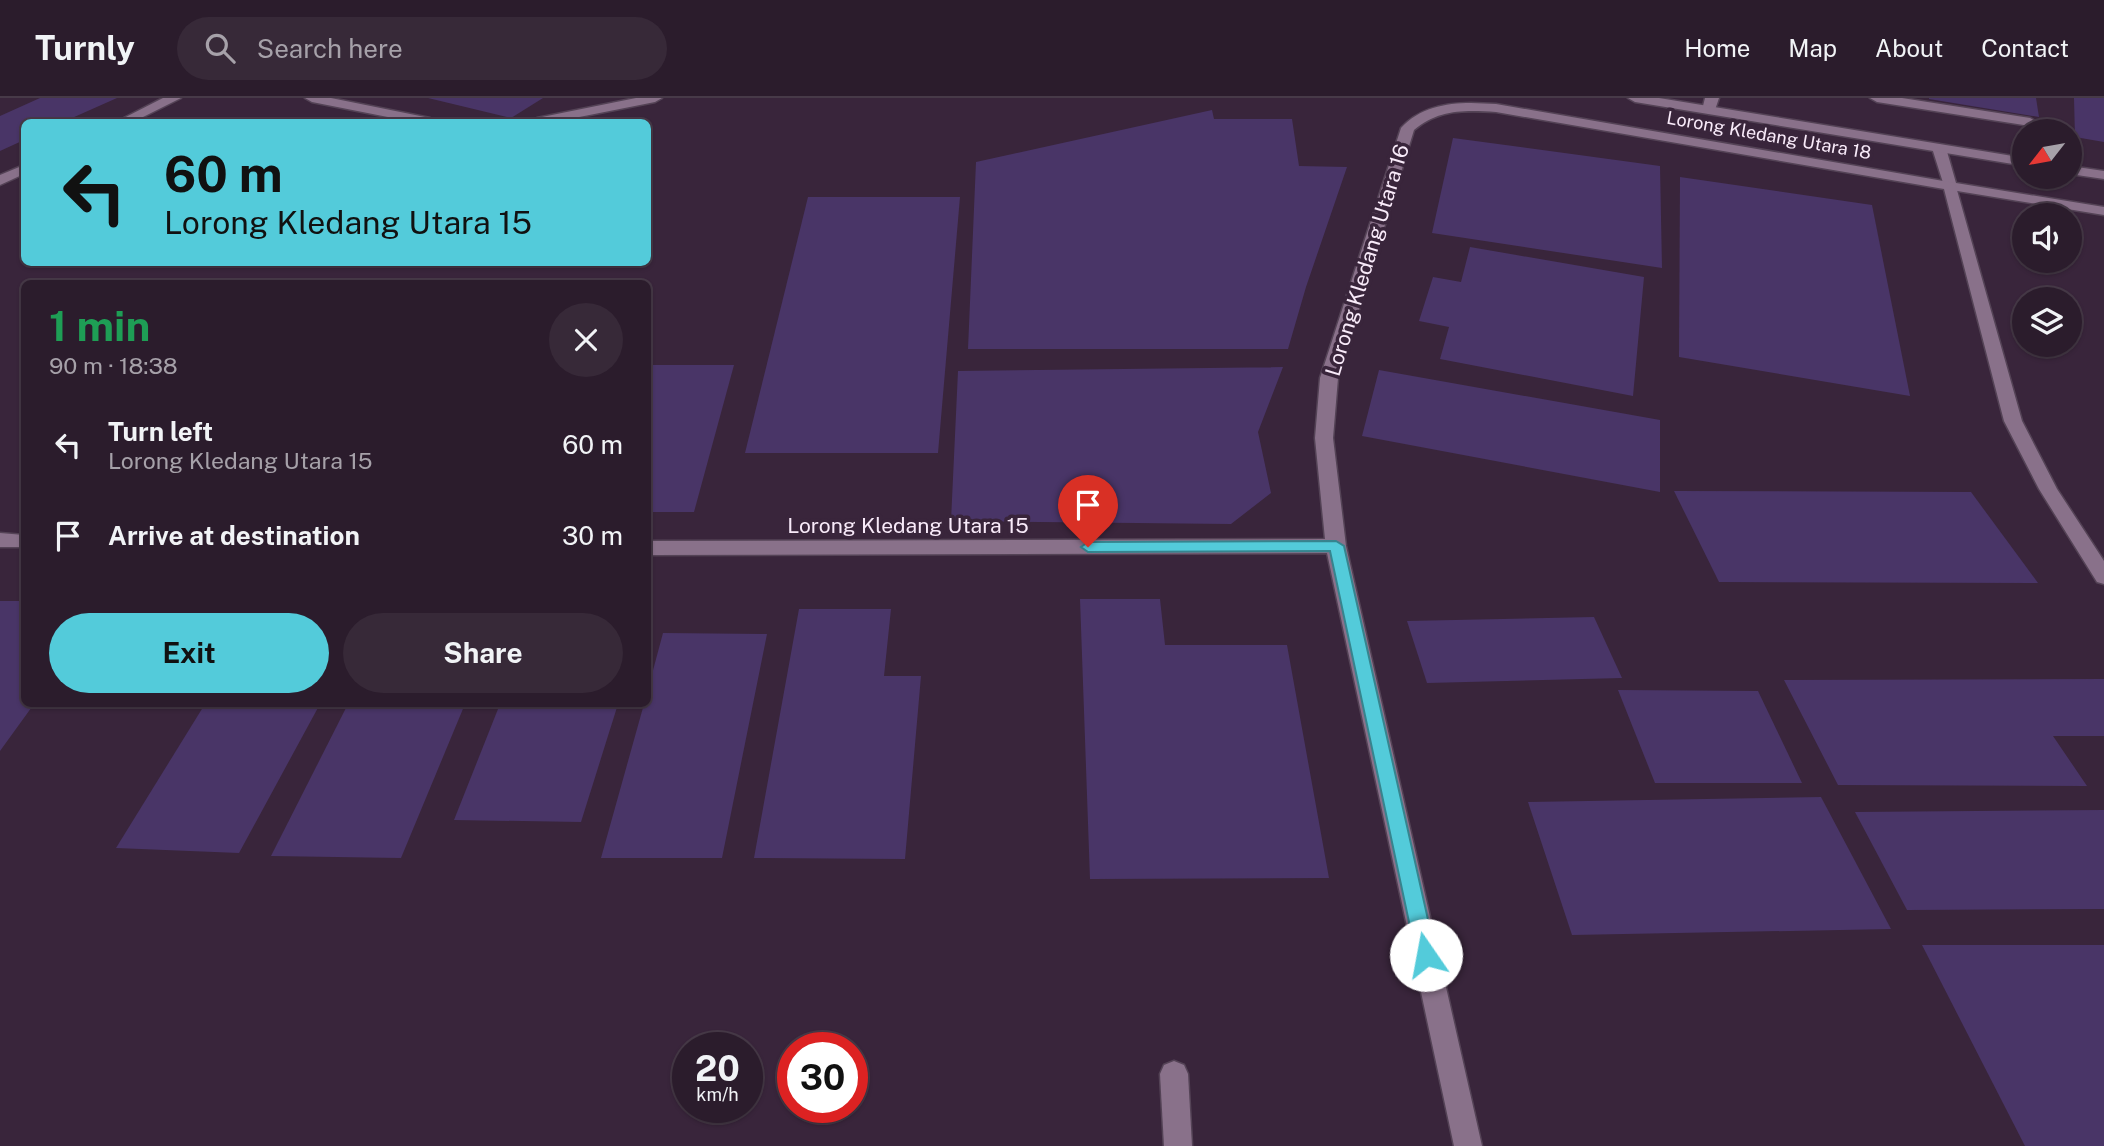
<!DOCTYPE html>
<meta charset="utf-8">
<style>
:root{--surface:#2b1c2c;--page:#372938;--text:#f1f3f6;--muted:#a6a1a9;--line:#473a48;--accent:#53cbda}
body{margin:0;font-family:"Public Sans",sans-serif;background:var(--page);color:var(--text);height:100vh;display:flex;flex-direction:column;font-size:26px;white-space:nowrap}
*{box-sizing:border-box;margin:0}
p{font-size:23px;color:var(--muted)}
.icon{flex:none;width:38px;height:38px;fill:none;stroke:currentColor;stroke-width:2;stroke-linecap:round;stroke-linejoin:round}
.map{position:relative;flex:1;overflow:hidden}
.details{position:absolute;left:21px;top:182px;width:630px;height:427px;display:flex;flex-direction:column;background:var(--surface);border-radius:10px;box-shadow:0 2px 5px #0004,0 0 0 2px var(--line)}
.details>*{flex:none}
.hud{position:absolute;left:21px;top:21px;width:630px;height:147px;border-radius:10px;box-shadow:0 2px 5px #0004,0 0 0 2px var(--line);background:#53cbda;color:#111;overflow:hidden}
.needle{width:46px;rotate:239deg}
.tools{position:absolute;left:2012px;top:21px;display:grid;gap:14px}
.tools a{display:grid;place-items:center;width:70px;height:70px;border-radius:50%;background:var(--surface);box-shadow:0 2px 5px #0004,0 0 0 2px var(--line);font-size:35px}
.speed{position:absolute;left:672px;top:934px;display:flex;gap:14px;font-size:35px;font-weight:700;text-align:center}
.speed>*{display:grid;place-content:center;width:91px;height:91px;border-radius:50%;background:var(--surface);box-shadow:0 2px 5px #0004,0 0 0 2px var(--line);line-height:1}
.speed small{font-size:18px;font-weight:400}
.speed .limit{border:10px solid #d22;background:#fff;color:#111}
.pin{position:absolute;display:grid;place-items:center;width:60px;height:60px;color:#fff;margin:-72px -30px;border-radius:50% 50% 50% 0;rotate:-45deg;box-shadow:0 0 7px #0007}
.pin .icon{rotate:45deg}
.me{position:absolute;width:77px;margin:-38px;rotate:348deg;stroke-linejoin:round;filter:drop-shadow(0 0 5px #0008)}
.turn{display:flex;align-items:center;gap:24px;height:147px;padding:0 28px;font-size:32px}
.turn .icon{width:91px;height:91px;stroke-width:2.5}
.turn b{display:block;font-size:49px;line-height:60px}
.round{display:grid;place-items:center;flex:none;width:74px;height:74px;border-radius:37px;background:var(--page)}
.summary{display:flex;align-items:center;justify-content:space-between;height:119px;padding:0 28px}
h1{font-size:42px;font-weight:700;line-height:52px;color:#1e9e55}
.primary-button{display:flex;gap:14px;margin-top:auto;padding:14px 28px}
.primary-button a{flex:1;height:80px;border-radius:42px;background:var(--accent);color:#111;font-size:28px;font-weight:700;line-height:80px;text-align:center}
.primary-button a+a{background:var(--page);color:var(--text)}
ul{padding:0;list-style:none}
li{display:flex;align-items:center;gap:21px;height:91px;padding:0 28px}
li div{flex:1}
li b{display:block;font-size:26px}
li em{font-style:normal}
header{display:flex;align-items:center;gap:42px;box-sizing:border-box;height:98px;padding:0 35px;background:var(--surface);border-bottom:2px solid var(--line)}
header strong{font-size:33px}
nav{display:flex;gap:38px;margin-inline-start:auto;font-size:24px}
.search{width:490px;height:63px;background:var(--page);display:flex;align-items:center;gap:18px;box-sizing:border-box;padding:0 24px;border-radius:38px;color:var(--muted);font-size:26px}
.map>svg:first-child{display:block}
.building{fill:#493567}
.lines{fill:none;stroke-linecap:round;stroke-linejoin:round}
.lane-casing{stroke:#544356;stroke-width:3}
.street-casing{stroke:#544356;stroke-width:3}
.lane{fill:#89718a;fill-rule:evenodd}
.street{fill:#89718a;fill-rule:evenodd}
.route{fill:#53cbda;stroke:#36848e;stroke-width:2}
.labels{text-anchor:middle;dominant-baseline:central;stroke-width:7;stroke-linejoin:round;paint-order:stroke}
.far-street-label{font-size:18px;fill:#f8eaf9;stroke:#39253b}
.street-label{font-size:21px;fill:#f8eaf9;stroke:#39253b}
</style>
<header>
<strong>Turnly</strong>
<div class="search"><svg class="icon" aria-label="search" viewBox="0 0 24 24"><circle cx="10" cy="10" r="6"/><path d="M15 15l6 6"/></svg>Search here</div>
<nav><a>Home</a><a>Map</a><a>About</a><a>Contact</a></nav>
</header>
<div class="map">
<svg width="2104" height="1048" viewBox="0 0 2104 1048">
<rect width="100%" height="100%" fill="#39253b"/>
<!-- building -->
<g class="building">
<path d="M40 0H117L63 24H24V42L0 53V18Z"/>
<path d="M428 0H543L511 20Z"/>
<path d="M1929 0H2036L2039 19 1929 1Z"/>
<path d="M2074 0H2104V44L2075 39Z"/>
<path d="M1212 12 1214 21H1292L1299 68 1347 69 1306 189 1288 251H968L976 64Z"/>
<path d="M1453 40 1660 68 1662 170 1432 135Z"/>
<path d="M1680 79 1872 107 1910 298 1679 259Z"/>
<path d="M808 99H960L938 355H745Z"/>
<path d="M1470 149 1644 179 1633 298 1440 261 1449 229 1419 223 1433 179 1461 184Z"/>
<path d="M648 267H734L694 414H648Z"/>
<path d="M1283 269 1258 334 1271 395 1231 426 951 423 958 273Z"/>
<path d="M1379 272 1660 322V394L1362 338Z"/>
<path d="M1674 393 1971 394 2038 485 1719 484Z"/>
<path d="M1080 501H1160L1165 547H1287L1329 780 1090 781Z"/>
<path d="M0 503H24V606H34L0 653Z"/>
<path d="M799 511H891L884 578H921L905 761 754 760Z"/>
<path d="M1594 519 1622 580 1427 585 1407 523Z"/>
<path d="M663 535 767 536 722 760H601L644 606H648V591Z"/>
<path d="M2104 581V638H2053L2087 688 1838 687 1784 582Z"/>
<path d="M1618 592 1758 593 1802 685H1655Z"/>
<path d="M205 606H320L239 755 116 750Z"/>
<path d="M348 606H465L401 760 271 758Z"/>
<path d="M500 606H618L581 724 454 722Z"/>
<path d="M1821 699 1891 831 1572 837 1528 704Z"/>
<path d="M2104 712V811L1907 812 1855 714Z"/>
<path d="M1922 847H2104V1048H2025Z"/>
</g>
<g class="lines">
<!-- lane casing -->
<g class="lane-casing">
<g id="lane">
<path d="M1705 0H1719L1714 15 1709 16 1702 12Z"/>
<path d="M1870 0H1902L2030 20 2037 24 2030 28 1877 4Z"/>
<path d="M1939 46 1946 50 1956 85 2104 109V117L1945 91 1932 50Z"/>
</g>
</g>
<!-- street casing -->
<g class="street-casing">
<g id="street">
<path d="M163 0H181L133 24H116Z"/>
<path d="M305 0H331L430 20 437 24H413L312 4Z"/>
<path d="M636 0H662L655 4 554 24H530L537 20Z"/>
<path d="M1628 0H1659L2025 60V68L1635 4Z"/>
<path d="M1471 5 1496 6 1955 85 2022 323 2057 391 2104 463V486L2097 484 2039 391 2004 323 1944 91 1496 14C1465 12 1439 11 1414 32L1338 280 1333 340 1346 448 1482 1048H1454L1327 455 648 457V443L1325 441 1315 340 1320 280 1401 30C1419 10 1445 5 1471 5Z"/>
<path d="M24 67V76L0 87V77Z"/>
<path d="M2070 68 2104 73V81L2070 76Z"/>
<path d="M0 435 24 437V449H0Z"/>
<path d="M1174 963 1184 967 1188 976 1192 1048H1164L1160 976 1164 967Z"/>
</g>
</g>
<!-- lane -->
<use href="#lane" class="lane"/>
<!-- street -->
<use href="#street" class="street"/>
</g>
<!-- route -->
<path class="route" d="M1336 443 1344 448 1436 857 1433 863 1426 866 1419 863 1416 857 1330 453 1088 454 1081 449 1088 444Z"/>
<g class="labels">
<!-- far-street labels -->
<g class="far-street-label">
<text transform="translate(1769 37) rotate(10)">Lorong Kledang Utara 18</text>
</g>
<!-- street labels -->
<g class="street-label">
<text transform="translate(1367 162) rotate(-73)">Lorong Kledang Utara 16</text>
<text x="908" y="427">Lorong Kledang Utara 15</text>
</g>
</g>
</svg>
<div class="tools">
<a><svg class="needle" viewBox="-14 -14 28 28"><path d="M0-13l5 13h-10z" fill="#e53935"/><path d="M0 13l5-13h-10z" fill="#a6a1a9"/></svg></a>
<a><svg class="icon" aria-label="sound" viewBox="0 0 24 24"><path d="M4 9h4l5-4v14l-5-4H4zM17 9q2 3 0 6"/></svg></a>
<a><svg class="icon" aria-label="layers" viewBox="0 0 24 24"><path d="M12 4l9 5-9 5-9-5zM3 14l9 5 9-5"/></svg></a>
</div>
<div class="speed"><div>20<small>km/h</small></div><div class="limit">30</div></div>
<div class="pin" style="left:1088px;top:449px;background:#d93025"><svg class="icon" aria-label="arrive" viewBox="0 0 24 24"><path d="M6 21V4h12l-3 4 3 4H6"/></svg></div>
<svg class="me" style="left:1426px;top:857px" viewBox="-20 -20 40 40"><circle r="19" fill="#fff"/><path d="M0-13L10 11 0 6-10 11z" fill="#53cbda"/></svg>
<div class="hud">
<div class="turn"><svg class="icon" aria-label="left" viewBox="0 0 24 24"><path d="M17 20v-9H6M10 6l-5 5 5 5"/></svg><div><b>60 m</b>Lorong Kledang Utara 15</div></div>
</div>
<section class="details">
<div class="summary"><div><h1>1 min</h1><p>90 m · 18:38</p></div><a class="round"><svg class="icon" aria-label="close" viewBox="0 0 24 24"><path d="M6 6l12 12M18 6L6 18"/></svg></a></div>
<ul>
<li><svg class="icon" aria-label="left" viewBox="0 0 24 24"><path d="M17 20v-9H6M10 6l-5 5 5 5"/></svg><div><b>Turn left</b><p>Lorong Kledang Utara 15</p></div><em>60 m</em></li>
<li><svg class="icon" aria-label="arrive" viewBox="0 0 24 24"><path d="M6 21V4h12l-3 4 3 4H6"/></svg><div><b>Arrive at destination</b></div><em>30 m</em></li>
</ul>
<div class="primary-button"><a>Exit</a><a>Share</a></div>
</section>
</div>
